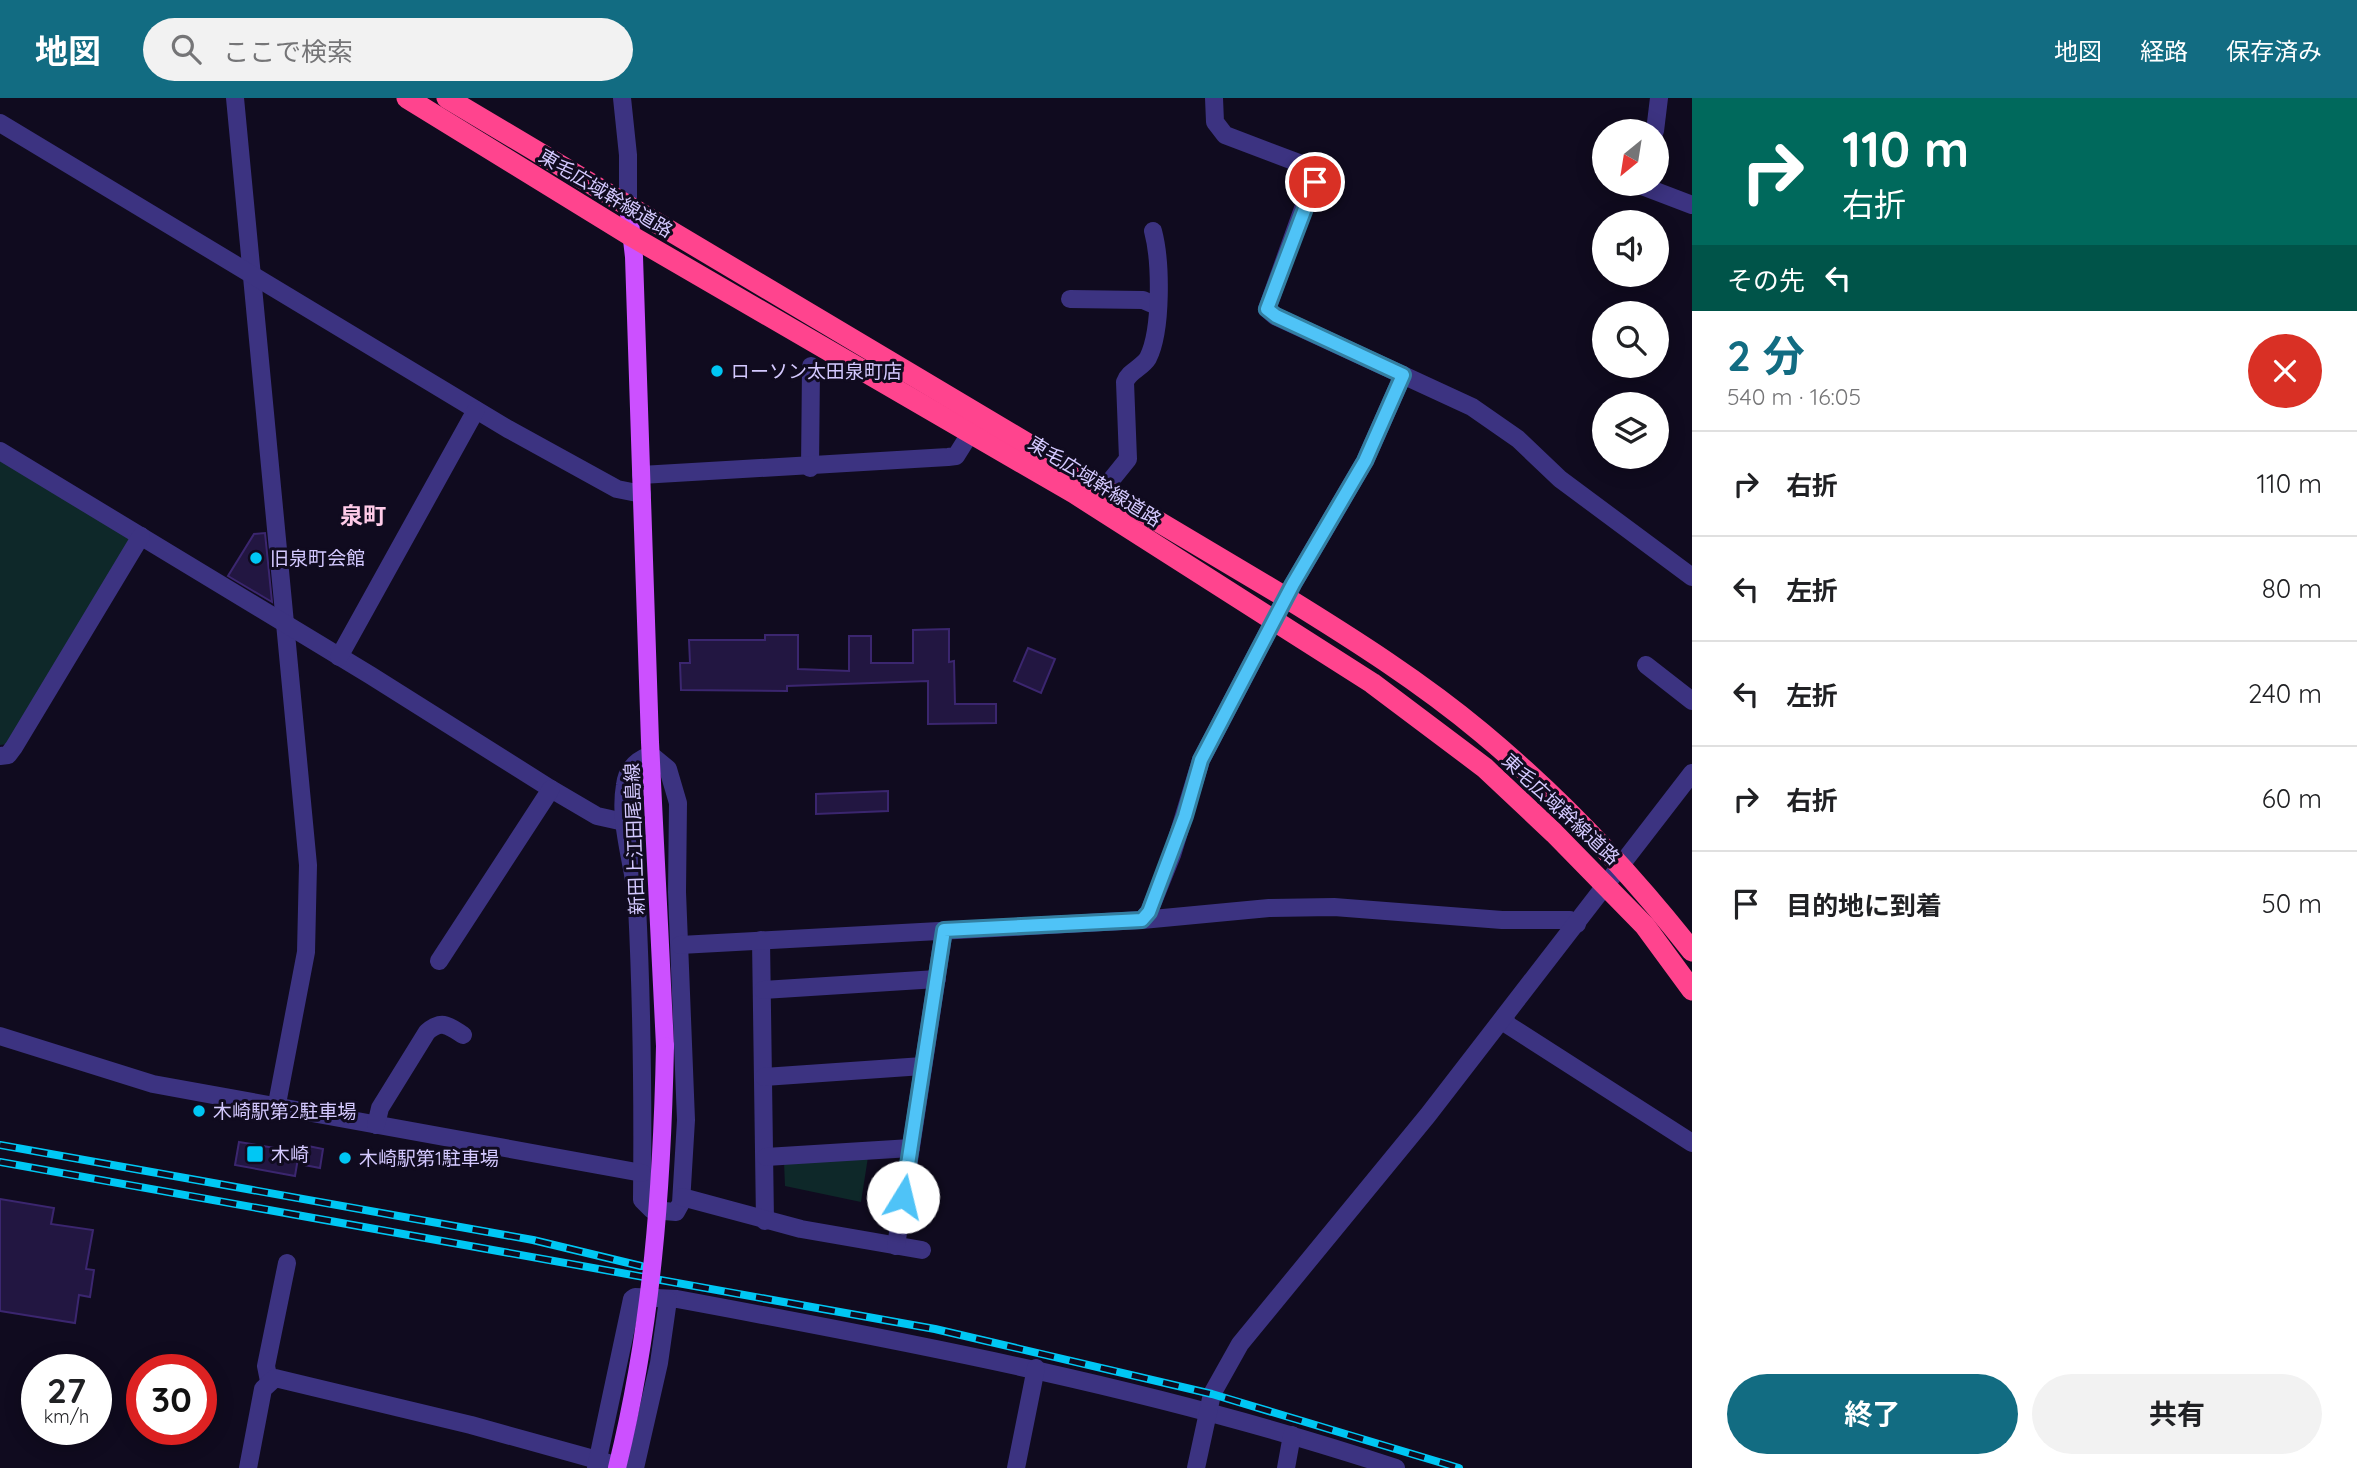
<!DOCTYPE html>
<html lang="ja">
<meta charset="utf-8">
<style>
:root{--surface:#fff;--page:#f2f2f2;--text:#202124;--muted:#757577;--line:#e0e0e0;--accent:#126c82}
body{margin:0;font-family:Quicksand,"Noto Sans JP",sans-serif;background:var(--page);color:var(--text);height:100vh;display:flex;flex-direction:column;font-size:26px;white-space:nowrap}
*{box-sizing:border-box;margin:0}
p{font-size:23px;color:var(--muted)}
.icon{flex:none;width:38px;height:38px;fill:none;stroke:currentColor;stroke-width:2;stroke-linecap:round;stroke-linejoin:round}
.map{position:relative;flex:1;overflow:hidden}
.drawer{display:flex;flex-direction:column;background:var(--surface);width:665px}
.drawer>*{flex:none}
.hud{background:#00695c;color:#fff;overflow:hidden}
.needle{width:46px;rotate:210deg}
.fabs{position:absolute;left:1592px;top:21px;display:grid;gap:14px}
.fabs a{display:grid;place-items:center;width:77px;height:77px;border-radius:50%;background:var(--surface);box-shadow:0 4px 18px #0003;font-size:35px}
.speed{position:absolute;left:21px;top:1256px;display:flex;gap:14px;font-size:35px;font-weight:700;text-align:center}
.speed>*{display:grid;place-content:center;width:91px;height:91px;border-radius:50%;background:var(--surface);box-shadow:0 4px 18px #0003;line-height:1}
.speed small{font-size:18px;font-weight:400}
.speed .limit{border:10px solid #d22;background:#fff;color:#111}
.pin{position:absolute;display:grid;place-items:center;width:60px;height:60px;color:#fff;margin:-30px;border:4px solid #fff;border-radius:50%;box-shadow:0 2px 7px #0007}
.me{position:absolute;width:77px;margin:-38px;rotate:9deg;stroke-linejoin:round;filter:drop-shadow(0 0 5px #0008)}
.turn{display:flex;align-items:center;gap:24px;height:147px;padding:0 35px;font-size:32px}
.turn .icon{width:91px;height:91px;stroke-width:2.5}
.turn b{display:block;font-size:49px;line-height:60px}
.then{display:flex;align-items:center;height:66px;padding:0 35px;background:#0003;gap:14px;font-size:26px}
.round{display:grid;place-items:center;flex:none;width:74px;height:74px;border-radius:37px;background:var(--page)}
.headline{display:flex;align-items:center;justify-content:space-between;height:119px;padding:0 35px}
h1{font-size:42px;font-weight:700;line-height:52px;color:var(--accent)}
.action{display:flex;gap:14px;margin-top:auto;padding:14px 35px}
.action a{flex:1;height:80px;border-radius:42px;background:var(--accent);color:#fff;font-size:28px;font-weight:700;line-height:80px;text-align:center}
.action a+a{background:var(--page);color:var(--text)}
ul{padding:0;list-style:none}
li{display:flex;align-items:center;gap:21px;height:105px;padding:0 35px;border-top:2px solid var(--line)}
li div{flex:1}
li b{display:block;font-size:26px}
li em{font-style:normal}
header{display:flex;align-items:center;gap:42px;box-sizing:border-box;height:98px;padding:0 35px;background:var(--accent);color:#fff}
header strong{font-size:33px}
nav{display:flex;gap:38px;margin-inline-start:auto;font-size:24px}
.search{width:490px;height:63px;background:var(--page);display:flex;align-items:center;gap:18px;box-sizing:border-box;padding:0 24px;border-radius:38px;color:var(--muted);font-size:26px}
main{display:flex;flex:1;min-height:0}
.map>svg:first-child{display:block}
.green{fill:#0e2829}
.building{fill:#221641;stroke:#3b266f;stroke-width:2}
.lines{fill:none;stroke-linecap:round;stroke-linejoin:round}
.minor{stroke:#3c3381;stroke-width:18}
.major{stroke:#cc50ff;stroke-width:18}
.highway{stroke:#ff448e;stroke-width:21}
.rail-casing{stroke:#00c7f4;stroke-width:8}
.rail{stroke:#100b1f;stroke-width:5;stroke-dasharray:16;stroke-linecap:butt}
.major-bridge{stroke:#cc50ff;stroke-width:18}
.route-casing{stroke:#337fa1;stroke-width:18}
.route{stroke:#4fc3f7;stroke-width:12}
.poi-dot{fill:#00c7f4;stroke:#100b1f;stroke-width:2.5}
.labels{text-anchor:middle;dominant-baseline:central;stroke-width:6;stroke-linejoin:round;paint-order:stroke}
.street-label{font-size:19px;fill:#d4c9ff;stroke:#100b1f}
.poi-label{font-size:19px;fill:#d4c9ff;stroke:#100b1f;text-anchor:start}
.quarter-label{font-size:23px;font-weight:bold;fill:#ffcbe8;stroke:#100b1f}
</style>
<header>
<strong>地図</strong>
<div class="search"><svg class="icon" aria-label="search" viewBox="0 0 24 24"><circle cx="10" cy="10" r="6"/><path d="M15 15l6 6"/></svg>ここで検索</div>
<nav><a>地図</a><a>経路</a><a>保存済み</a></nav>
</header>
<main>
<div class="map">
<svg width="1692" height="1370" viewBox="0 0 1692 1370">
<rect width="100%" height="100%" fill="#100b1f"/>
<!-- green -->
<g class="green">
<path d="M0 361 133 441 8 646 0 647Z"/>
<path d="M868 1059 861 1104 785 1088 784 1064Z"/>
</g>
<!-- building -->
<g class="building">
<path d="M265 435 272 504 228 478 254 436Z"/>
<path d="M949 531V564L954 563 955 606H996V625L928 626V583L787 588V593L681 592 680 565H690L689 542H765V537H798V571L849 573V538H871V565H913V532Z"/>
<path d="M1028 550 1055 561 1041 595 1014 583Z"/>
<path d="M888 693V713L816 716V696Z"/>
<path d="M239 1044 299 1054 295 1078 235 1067Z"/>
<path d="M308 1048 323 1051 320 1070 304 1067Z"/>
<path d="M0 1101 54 1110 51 1126 93 1132 86 1171 94 1172 90 1199 79 1197 75 1225 0 1213Z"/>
</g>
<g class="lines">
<!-- minor -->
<g class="minor">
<path d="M235 0 308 767 306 854 276 1011"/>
<path d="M622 0 628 57V107"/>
<path d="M1214 0 1215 24 1225 37 1312 70 1315 77 1267 211 1275 218 1472 309 1518 341 1560 381 1692 479"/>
<path d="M0 25 508 331 617 391 642 396"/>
<path d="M1655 33 1659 0"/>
<path d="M1637 86 1692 107"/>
<path d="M1070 201 1143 202 1157 208"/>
<path d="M0 353 370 577 551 691 597 718 624 724"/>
<path d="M810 370 811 268"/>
<path d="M641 377 948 359 956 358 971 334"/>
<path d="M1103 392 1128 361 1125 284C1129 273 1142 270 1148 260 1162 232 1161 163 1153 133"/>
<path d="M339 559 476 312"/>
<path d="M1646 567 1692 603"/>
<path d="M651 657 668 671 678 705 677 794 686 1022 681 1105 676 1114 652 1112 642 1102C643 1004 642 906 637 808 635 768 618 727 625 687 627 671 636 662 651 657Z"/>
<path d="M0 658 8 657 14 649 141 438"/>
<path d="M1142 822 1149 814 1172 757 1201 662 1293 486 1365 363 1403 277"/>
<path d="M761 842 765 1123"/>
<path d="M680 847 1142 822 1269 810 1334 809 1502 822H1570L1577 826"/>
<path d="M439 863 551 691"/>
<path d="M763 892 937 881"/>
<path d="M1504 919 1508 927 1692 1045"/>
<path d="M0 938 153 986 642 1075"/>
<path d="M764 979 923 968"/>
<path d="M376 1027 380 1010 427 934C442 921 449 928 463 937"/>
<path d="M766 1059 911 1050"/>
<path d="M682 1099 801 1131 922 1152"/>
<path d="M896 1148 944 832"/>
<path d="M269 1283 266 1268 287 1165"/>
<path d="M248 1370 263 1291 275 1280 471 1327 608 1365"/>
<path d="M596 1370 632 1201 635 1199 677 1201C920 1246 1161 1292 1396 1370"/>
<path d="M635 1370 659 1265 668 1202"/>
<path d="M1016 1370 1036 1270"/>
<path d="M1196 1370 1212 1296 1240 1246 1428 1017 1692 675"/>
<path d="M1286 1370 1292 1337"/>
</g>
<!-- major -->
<path class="major" d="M628 107 634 159 650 644 665 948"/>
<!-- highway -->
<g class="highway">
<path d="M407 0 633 139 1074 395 1372 585 1485 670 1554 735 1645 828 1692 892"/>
<path d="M447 0 1285 499C1353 541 1421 584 1482 635 1560 700 1630 774 1692 853"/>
</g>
<!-- rail casing -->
<g class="rail-casing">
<g id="rail">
<path d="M0 1047 533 1142 641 1168"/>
<path d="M0 1064 935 1231 1212 1296 1459 1370"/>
</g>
</g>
<!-- rail -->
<use href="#rail" class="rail"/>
<!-- major-bridge -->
<path class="major-bridge" d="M617 1370C652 1228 662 1093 665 948"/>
</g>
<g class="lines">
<!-- route casing -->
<g class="route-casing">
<path id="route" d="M903 1099 944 832 1142 822 1149 814 1185 718 1201 662 1293 486 1365 363 1403 277 1276 218 1267 211 1315 84"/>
</g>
<!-- route -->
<use href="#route" class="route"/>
</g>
<!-- markers -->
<g class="poi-dot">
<circle cx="717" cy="273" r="7"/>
<circle cx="256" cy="460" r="7"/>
<circle cx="199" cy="1013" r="7"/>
<rect x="246" y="1047" width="18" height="18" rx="3.5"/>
<circle cx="345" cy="1060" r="7"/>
</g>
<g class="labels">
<!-- street labels -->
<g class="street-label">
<text transform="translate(606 95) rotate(31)">東毛広域幹線道路</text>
<text transform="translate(1095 383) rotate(32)">東毛広域幹線道路</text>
<text transform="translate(1561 711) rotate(43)">東毛広域幹線道路</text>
<text transform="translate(634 741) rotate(-92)">新田上江田尾島線</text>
</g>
<!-- poi labels -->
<g class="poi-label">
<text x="731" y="273">ローソン太田泉町店</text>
<text x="270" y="460">旧泉町会館</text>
<text x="213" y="1013">木崎駅第2駐車場</text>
<text x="271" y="1056">木崎</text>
<text x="359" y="1060">木崎駅第1駐車場</text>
</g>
<!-- quarter labels -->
<g class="quarter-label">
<text x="363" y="417">泉町</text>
</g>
</g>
</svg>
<div class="fabs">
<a><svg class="needle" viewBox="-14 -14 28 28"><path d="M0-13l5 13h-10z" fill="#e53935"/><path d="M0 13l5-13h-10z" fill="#757577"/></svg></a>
<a><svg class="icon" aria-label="sound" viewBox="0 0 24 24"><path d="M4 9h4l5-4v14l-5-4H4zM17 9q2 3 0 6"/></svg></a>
<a><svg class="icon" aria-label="search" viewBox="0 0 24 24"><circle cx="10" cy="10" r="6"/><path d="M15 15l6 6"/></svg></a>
<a><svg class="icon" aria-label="layers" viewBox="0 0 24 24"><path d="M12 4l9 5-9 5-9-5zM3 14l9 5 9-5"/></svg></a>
</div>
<div class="speed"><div>27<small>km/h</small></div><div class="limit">30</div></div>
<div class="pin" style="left:1315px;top:84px;background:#d93025"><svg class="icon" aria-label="arrive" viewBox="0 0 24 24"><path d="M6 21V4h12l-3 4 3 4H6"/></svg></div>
<svg class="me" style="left:903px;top:1099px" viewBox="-20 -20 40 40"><circle r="19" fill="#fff"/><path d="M0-13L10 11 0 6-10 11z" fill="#4fc3f7"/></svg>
</div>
<section class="drawer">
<div class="hud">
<div class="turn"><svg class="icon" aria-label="right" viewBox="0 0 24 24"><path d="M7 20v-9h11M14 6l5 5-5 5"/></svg><div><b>110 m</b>右折</div></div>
<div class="then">その先<svg class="icon" aria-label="left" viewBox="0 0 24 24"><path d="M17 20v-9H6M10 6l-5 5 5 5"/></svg></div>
</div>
<div class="headline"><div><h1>2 分</h1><p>540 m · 16:05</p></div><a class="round" style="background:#d93025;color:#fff"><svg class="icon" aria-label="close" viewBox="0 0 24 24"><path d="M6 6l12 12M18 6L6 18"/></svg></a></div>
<ul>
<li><svg class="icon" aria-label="right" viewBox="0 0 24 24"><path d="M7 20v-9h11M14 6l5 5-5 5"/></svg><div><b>右折</b></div><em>110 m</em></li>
<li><svg class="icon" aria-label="left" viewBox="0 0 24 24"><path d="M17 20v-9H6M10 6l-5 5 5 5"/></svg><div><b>左折</b></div><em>80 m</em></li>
<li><svg class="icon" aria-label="left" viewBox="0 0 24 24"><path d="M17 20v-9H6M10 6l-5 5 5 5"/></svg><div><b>左折</b></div><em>240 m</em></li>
<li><svg class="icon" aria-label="right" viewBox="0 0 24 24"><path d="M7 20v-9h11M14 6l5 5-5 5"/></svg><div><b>右折</b></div><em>60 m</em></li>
<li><svg class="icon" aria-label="arrive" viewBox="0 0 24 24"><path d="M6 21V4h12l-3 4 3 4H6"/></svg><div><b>目的地に到着</b></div><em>50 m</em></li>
</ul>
<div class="action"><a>終了</a><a>共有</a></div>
</section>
</main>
